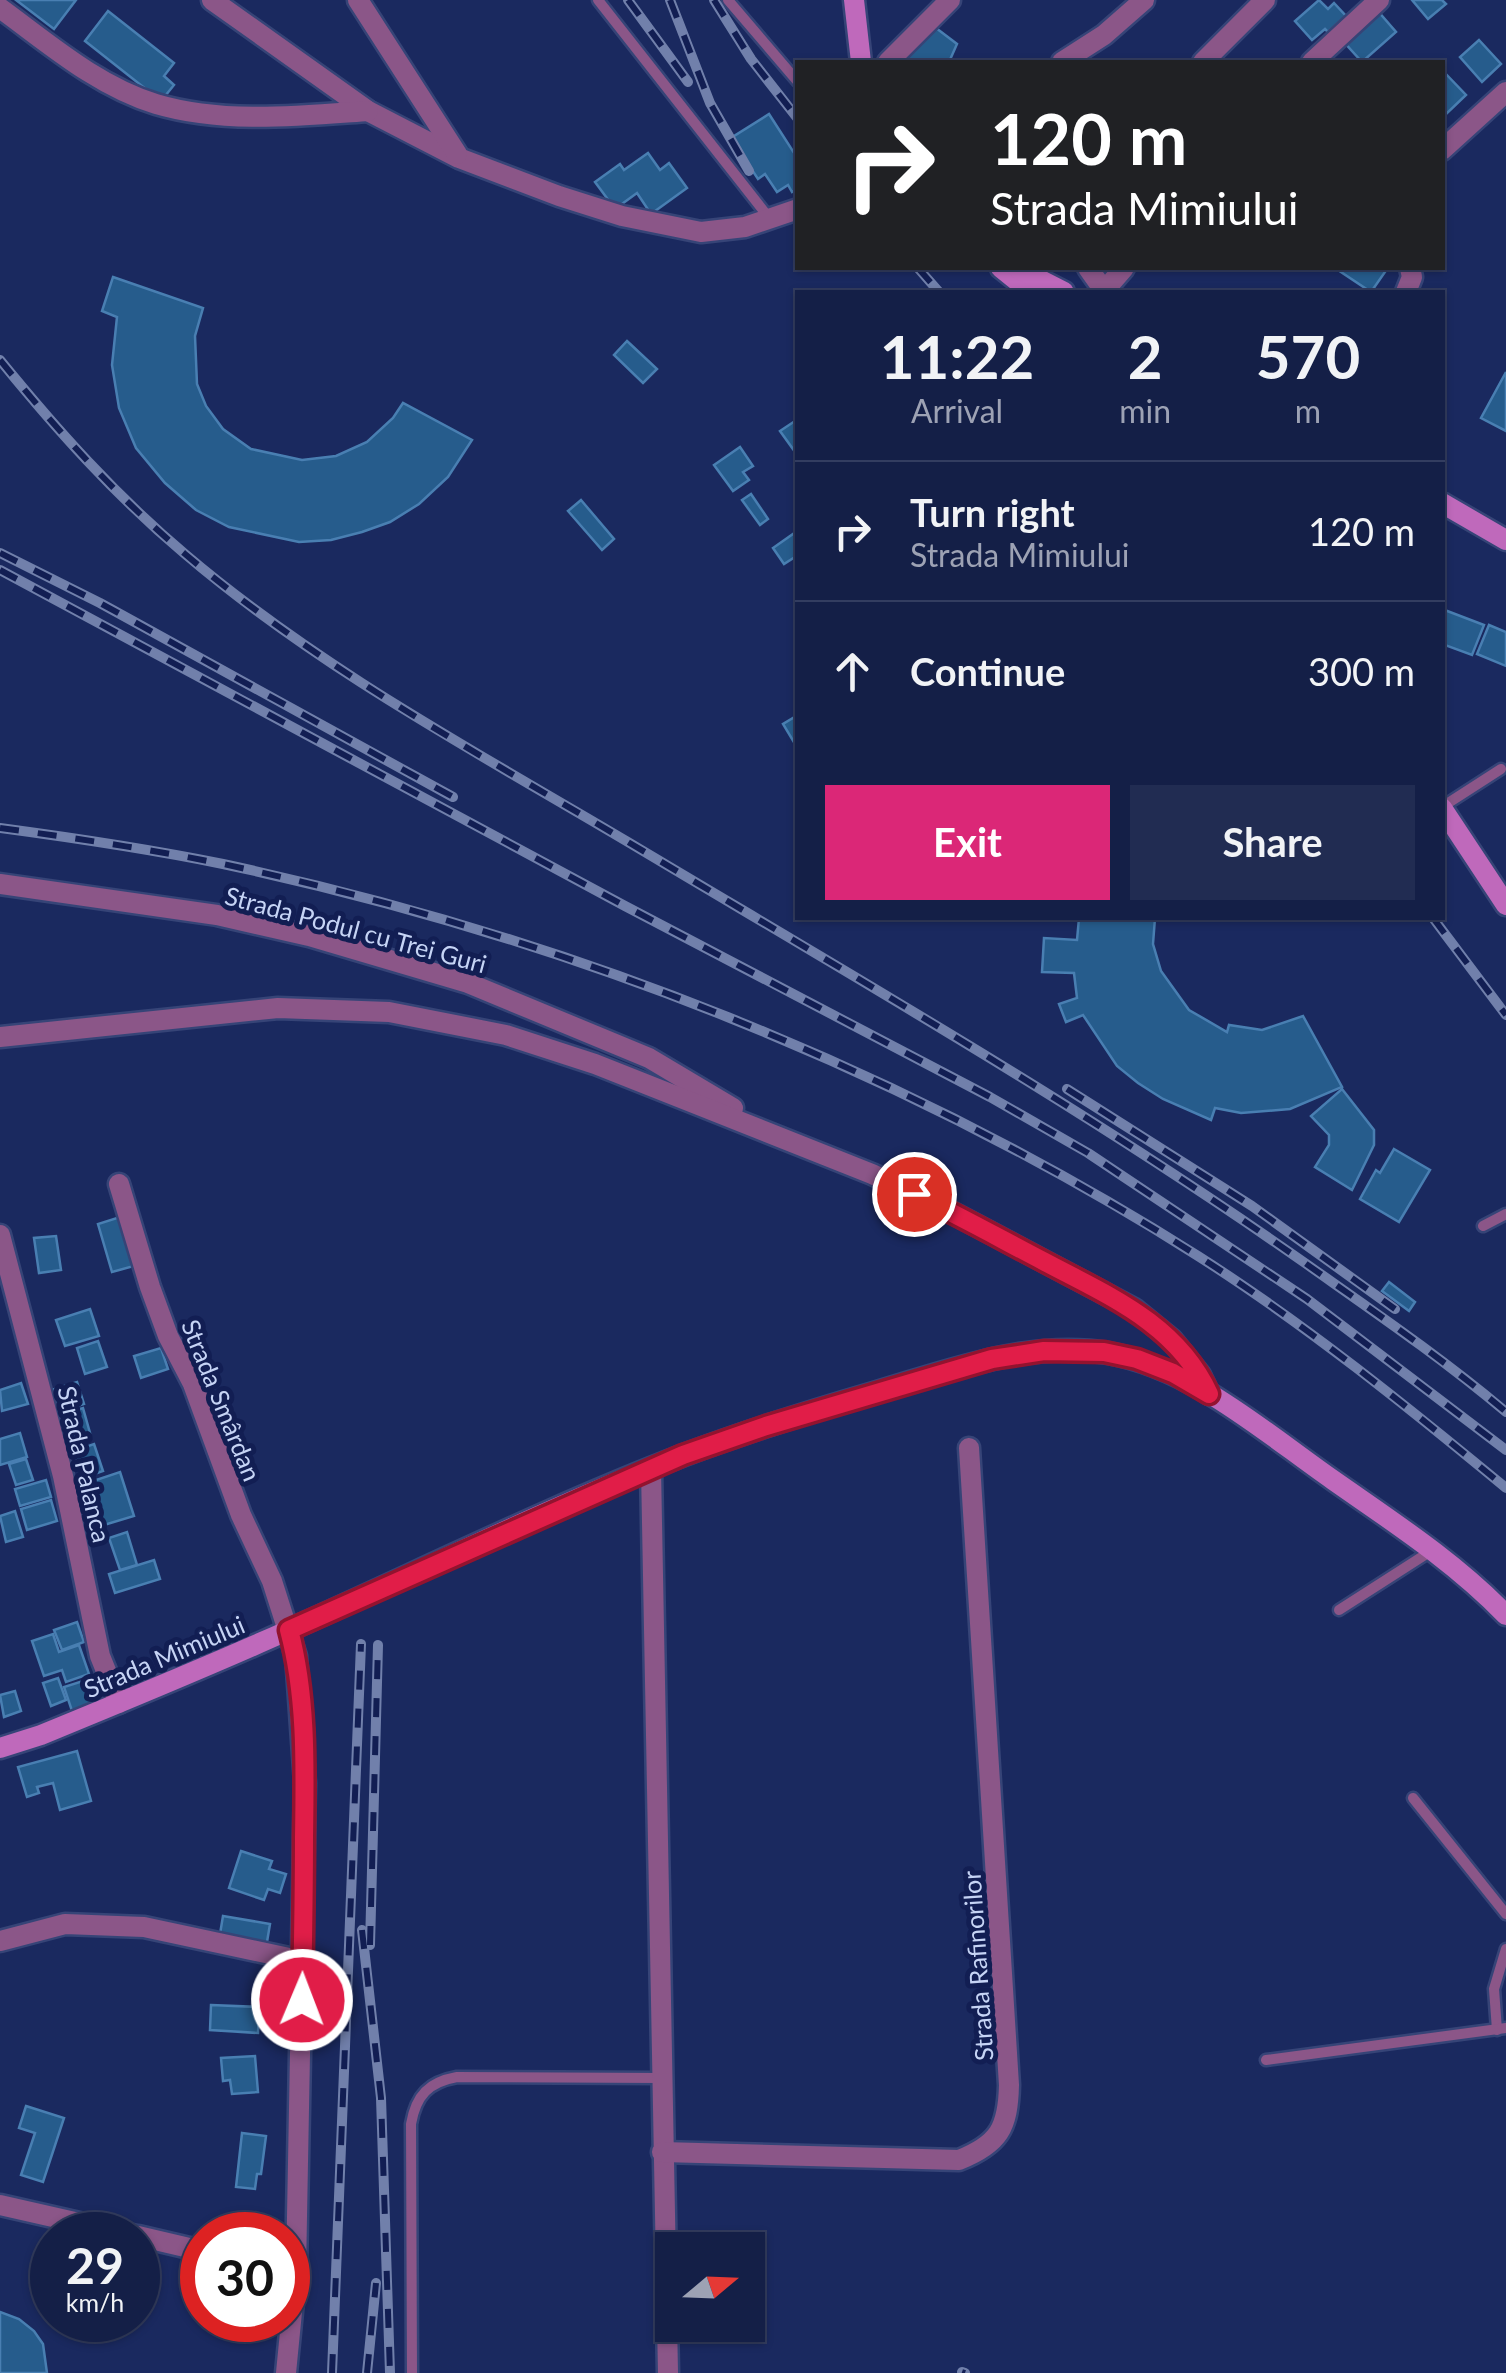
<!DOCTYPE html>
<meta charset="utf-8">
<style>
:root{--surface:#141f47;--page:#212c52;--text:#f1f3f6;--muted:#9da2b4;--line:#333d60;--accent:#db2777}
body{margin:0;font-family:Lato,sans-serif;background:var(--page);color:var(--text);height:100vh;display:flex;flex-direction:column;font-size:38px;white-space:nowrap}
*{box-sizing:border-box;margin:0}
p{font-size:32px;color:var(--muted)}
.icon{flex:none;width:55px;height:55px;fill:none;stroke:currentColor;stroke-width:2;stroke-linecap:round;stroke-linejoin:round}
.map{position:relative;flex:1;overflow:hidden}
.panel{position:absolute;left:795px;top:290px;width:650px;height:630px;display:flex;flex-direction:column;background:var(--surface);border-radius:0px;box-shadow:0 2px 8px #0004,0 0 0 2px var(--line)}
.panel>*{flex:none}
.top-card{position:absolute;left:795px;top:60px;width:650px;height:210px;border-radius:0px;box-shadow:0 2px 8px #0004,0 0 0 2px var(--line);background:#202124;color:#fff;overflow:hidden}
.needle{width:65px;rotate:71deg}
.fabs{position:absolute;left:655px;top:2232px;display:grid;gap:20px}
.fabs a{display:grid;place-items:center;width:110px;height:110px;border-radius:0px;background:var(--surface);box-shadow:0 2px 8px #0004,0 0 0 2px var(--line);font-size:50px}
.speed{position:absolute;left:30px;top:2212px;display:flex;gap:20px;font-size:50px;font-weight:700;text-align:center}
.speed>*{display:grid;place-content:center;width:130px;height:130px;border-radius:50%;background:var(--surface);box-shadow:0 2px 8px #0004,0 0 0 2px var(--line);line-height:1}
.speed small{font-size:25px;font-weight:400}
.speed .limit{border:15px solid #d22;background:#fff;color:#111}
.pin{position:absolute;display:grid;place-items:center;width:85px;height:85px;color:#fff;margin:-42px;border:5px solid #fff;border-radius:50%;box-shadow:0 2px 10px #0007}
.me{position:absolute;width:110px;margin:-55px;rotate:1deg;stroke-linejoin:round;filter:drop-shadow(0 0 8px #0008)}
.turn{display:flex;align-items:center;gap:35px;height:210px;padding:0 30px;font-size:45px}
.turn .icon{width:130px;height:130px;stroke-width:2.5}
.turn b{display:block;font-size:70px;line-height:85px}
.eta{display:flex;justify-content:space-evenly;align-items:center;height:170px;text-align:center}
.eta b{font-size:60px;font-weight:700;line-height:70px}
.action{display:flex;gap:20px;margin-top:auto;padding:20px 30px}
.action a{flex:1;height:115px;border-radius:0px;background:var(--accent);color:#fff;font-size:40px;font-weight:700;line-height:115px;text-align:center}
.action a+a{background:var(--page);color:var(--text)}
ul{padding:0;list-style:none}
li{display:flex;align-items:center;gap:30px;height:140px;padding:0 30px;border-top:2px solid var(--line)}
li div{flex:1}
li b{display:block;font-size:38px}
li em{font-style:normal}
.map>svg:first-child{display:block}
.building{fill:#265c8c;stroke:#497fb2;stroke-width:2.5}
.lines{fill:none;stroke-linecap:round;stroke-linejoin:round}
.lane-casing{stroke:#364477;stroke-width:15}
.street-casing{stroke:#364477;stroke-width:25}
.secondary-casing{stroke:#364477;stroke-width:25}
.lane{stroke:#8b5688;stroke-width:10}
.street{stroke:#8b5688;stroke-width:20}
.secondary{stroke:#bf69bb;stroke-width:20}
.rail-casing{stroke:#7180ab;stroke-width:10}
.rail{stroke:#121e53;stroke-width:6;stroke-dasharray:19;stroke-linecap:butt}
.route-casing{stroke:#92132f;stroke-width:25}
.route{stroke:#e11d48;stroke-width:18}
.labels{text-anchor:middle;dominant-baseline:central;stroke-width:10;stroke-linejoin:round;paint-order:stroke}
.street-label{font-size:25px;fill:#c6d4f5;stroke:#121e53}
</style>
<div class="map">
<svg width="1506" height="2373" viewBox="0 0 1506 2373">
<rect width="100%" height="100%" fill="#1a295f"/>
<!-- building -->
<g class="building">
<path d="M16 0H76L54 29Z"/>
<path d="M1319 0 1328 9 1334 3 1346 16 1328 32 1325 29 1312 40 1295 21Z"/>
<path d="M1412 0H1442L1446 4 1428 19Z"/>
<path d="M1377 10 1396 32 1362 62 1343 41Z"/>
<path d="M108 11 174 63 164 76 174 85 161 101 85 41Z"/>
<path d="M936 28 957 44 949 62H909L902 59Z"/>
<path d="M1479 40 1501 64 1482 82 1460 57Z"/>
<path d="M1444 72 1466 95 1444 116 1442 115Z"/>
<path d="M769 114 798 159V188L792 192 788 185 777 192 765 174 758 179 731 138Z"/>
<path d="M648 153 660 170 669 163 687 188 651 214 637 193 615 209 595 182 620 164 624 170Z"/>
<path d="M1340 268H1378L1385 272 1371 292 1338 270Z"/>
<path d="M113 277 203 308 195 336 197 384 206 406 223 429 251 449 302 460 336 456 367 442 393 418 403 403 472 440 448 477 419 504 390 522 362 532 331 540 299 542 229 527 196 510 165 483 136 448 119 408 112 365 117 317 102 311Z"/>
<path d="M627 341 657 369 643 383 614 355Z"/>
<path d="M1506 372V431L1481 418Z"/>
<path d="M798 419V456L780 431Z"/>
<path d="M740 447 753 466 743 472 749 480 733 491 714 465Z"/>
<path d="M751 494 768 519 760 525 742 500Z"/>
<path d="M581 500 614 539 602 550 568 511Z"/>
<path d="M793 534 798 540V555L784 564 773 548Z"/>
<path d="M1442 609 1484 625 1472 655 1442 644Z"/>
<path d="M1489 625 1506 632V666L1477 654Z"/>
<path d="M798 715V749L783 724Z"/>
<path d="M1079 918H1155L1153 944 1161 971 1189 1010 1227 1032 1229 1025 1262 1030 1303 1016 1342 1087 1290 1109 1241 1113 1215 1108 1211 1120 1163 1099 1138 1083 1117 1066 1083 1015 1066 1022 1059 1004 1077 998 1074 973 1042 972 1044 938 1077 940Z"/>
<path d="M1342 1089 1374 1130V1145L1352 1190 1315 1167 1329 1145V1135L1311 1116Z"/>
<path d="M1394 1149 1430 1170 1399 1222 1360 1199 1376 1170 1380 1173Z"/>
<path d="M120 1217 134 1266 112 1272 98 1224Z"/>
<path d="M56 1236 61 1270 39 1273 34 1238Z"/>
<path d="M1389 1282 1415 1302 1409 1311 1382 1291Z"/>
<path d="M90 1309 99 1336 65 1346 56 1320Z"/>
<path d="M98 1341 107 1367 85 1374 77 1348Z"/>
<path d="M161 1348 168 1369 141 1378 134 1356Z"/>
<path d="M77 1382 84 1404 55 1413 48 1391Z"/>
<path d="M21 1383 28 1404 2 1411 0 1390Z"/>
<path d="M83 1408 90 1433 68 1440 60 1415Z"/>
<path d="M20 1433 27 1457 0 1465V1439Z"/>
<path d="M94 1444 103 1471 83 1478 74 1451Z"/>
<path d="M26 1459 33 1480 16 1485 9 1464Z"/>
<path d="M120 1472 134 1516 104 1525 90 1482Z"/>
<path d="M46 1480 51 1497 20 1506 15 1489Z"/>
<path d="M51 1500 57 1521 27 1530 21 1509Z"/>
<path d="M15 1511 23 1537 6 1542 0 1516Z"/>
<path d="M127 1532 137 1565 120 1570 109 1538Z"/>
<path d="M154 1560 160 1579 115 1593 109 1574Z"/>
<path d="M77 1622 84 1642 62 1650 54 1630Z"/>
<path d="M53 1634 59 1652 79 1645 89 1674 66 1682 62 1670 44 1676 32 1641Z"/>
<path d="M58 1678 66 1700 51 1706 43 1683Z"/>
<path d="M86 1680 95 1710 74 1717 64 1687Z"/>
<path d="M15 1691 21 1711 4 1717 0 1695Z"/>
<path d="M77 1751 91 1801 60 1810 53 1783 37 1787 39 1793 27 1797 18 1767Z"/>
<path d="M241 1851 272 1861 269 1869 286 1874 280 1893 268 1889 264 1900 229 1888Z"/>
<path d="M223 1916 270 1924 266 1948 219 1940Z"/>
<path d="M211 2005 259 2007 258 2033 210 2030Z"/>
<path d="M255 2056 258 2092 232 2094 230 2080 223 2081 221 2058Z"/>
<path d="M26 2106 64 2118 43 2182 21 2175 35 2133 19 2128Z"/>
<path d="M242 2133 266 2136 261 2174H257L255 2189 236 2187Z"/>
<path d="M0 2312 19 2319 34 2331 43 2344 47 2373H0Z"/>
</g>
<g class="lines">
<!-- lane casing -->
<g class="lane-casing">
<g id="lane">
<path d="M598 0 770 219"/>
<path d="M728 0 798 82"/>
<path d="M1442 807 1501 769"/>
<path d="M1483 1226 1506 1214"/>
<path d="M1339 1610 1431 1551"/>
<path d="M1413 1798 1506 1914"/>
<path d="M1497 2030 1494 1989 1506 1949"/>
<path d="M1266 2060 1506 2028"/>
<path d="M412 2373 411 2124C416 2095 429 2082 457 2077L661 2078"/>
</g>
</g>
<!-- street casing -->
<g class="street-casing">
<g id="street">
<path d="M212 0 368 111 459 158 559 196 622 216 701 232 745 227 798 209"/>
<path d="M358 0 457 154"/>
<path d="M0 8C48 43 97 86 156 104 223 124 299 116 368 111"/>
<path d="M888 62 950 0"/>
<path d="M1062 62 1104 35 1144 0"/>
<path d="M1203 62 1265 0"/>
<path d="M1312 62 1379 0"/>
<path d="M1442 150 1506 92"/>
<path d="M1088 268 1105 292"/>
<path d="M1104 291 1124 268"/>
<path d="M1406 292 1412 277 1410 268"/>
<path d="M0 884 217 915 309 936 468 983 649 1058 733 1108"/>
<path d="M0 1037 278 1008 389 1012 506 1035 595 1064 701 1106 872 1174 953 1213 1134 1309 1172 1340 1200 1375 1209 1394"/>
<path d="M119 1184 150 1287 168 1336 193 1384 241 1515 272 1581 296 1656 305 1783 296 2271 286 2373"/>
<path d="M0 1235 63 1476 100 1656 119 1703"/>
<path d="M651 1469 668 2373"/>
<path d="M0 1941 65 1924 144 1927 303 1961"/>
<path d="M662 2152 959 2160C999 2144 1008 2128 1009 2085L969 1448"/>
<path d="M0 2205 132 2235"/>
<path d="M138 2236 202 2251"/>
</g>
</g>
<!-- secondary casing -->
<g class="secondary-casing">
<g id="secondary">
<path d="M854 0 861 62"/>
<path d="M1001 268 1031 292"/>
<path d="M1017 268 1064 292"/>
<path d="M1442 503 1506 540"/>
<path d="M1442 808 1506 905"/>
<path d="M0 1748 41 1735C124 1701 207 1667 289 1630 419 1572 551 1506 684 1455 747 1431 812 1411 877 1392 951 1370 1030 1340 1108 1353 1193 1368 1264 1432 1333 1480 1393 1522 1455 1562 1506 1615"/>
</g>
</g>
<!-- lane -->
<use href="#lane" class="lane"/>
<!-- street -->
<use href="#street" class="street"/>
<!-- secondary -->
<use href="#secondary" class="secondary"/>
<!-- rail casing -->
<g class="rail-casing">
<g id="rail">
<path d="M628 0 688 82"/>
<path d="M670 0 710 103 749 171"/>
<path d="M714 0 751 59 798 119"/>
<path d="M918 268 939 292"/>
<path d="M0 360C57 430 116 496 185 554 319 668 478 753 628 842 856 978 1087 1110 1305 1263 1373 1311 1442 1358 1506 1412"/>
<path d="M0 553 100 603 453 797"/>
<path d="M0 570 625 906 990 1097 1088 1153 1307 1299 1506 1450"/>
<path d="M0 828C75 838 149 849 223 864 566 937 902 1069 1198 1256 1305 1324 1408 1407 1506 1488"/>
<path d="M1433 918 1506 1015"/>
<path d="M1067 1089 1252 1206 1395 1309"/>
<path d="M362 1930 381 2098 390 2373"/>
<path d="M370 1945 378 1645"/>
<path d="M962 2372 965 2373"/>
<path d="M332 2373 361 1644"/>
<path d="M367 2373 376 2283"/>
</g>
</g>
<!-- rail -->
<use href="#rail" class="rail"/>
</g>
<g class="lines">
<!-- route casing -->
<g class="route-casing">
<path id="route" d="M302 2000C303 1945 304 1891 304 1837 305 1769 307 1697 289 1630L683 1455 766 1426 992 1359 1044 1351 1104 1352 1137 1359 1173 1373 1209 1394C1177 1324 1109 1296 1045 1262 1001 1239 958 1215 914 1194"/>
</g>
<!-- route -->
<use href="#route" class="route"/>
</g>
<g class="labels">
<!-- street labels -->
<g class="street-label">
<text transform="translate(356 929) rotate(15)">Strada Podul cu Trei Guri</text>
<text transform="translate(222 1400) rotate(68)">Strada Smârdan</text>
<text transform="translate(85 1464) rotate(77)">Strada Palanca</text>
<text transform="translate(164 1656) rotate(-23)">Strada Mimiului</text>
<text transform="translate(977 1966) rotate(-94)">Strada Rafinorilor</text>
</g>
</g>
</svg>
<div class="fabs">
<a><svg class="needle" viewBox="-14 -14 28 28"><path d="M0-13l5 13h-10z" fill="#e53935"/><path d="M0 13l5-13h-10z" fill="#9da2b4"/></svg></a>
</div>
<div class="speed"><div>29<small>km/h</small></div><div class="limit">30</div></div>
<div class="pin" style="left:914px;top:1194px;background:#d93025"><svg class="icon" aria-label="arrive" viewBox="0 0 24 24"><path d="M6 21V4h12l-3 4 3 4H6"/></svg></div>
<svg class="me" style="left:302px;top:2000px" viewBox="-20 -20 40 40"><circle r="17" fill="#e11d48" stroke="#fff" stroke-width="3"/><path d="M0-11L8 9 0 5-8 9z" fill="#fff"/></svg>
<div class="top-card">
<div class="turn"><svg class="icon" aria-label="right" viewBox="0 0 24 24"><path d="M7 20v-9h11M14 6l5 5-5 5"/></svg><div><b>120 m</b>Strada Mimiului</div></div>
</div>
<section class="panel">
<div class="eta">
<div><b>11:22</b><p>Arrival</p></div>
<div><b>2</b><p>min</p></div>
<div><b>570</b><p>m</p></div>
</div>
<ul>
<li><svg class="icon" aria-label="right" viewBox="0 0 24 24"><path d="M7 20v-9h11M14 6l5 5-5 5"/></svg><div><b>Turn right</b><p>Strada Mimiului</p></div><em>120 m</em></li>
<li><svg class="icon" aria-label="ahead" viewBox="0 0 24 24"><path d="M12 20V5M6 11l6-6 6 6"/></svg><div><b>Continue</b></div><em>300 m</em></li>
</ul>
<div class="action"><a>Exit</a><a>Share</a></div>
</section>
</div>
